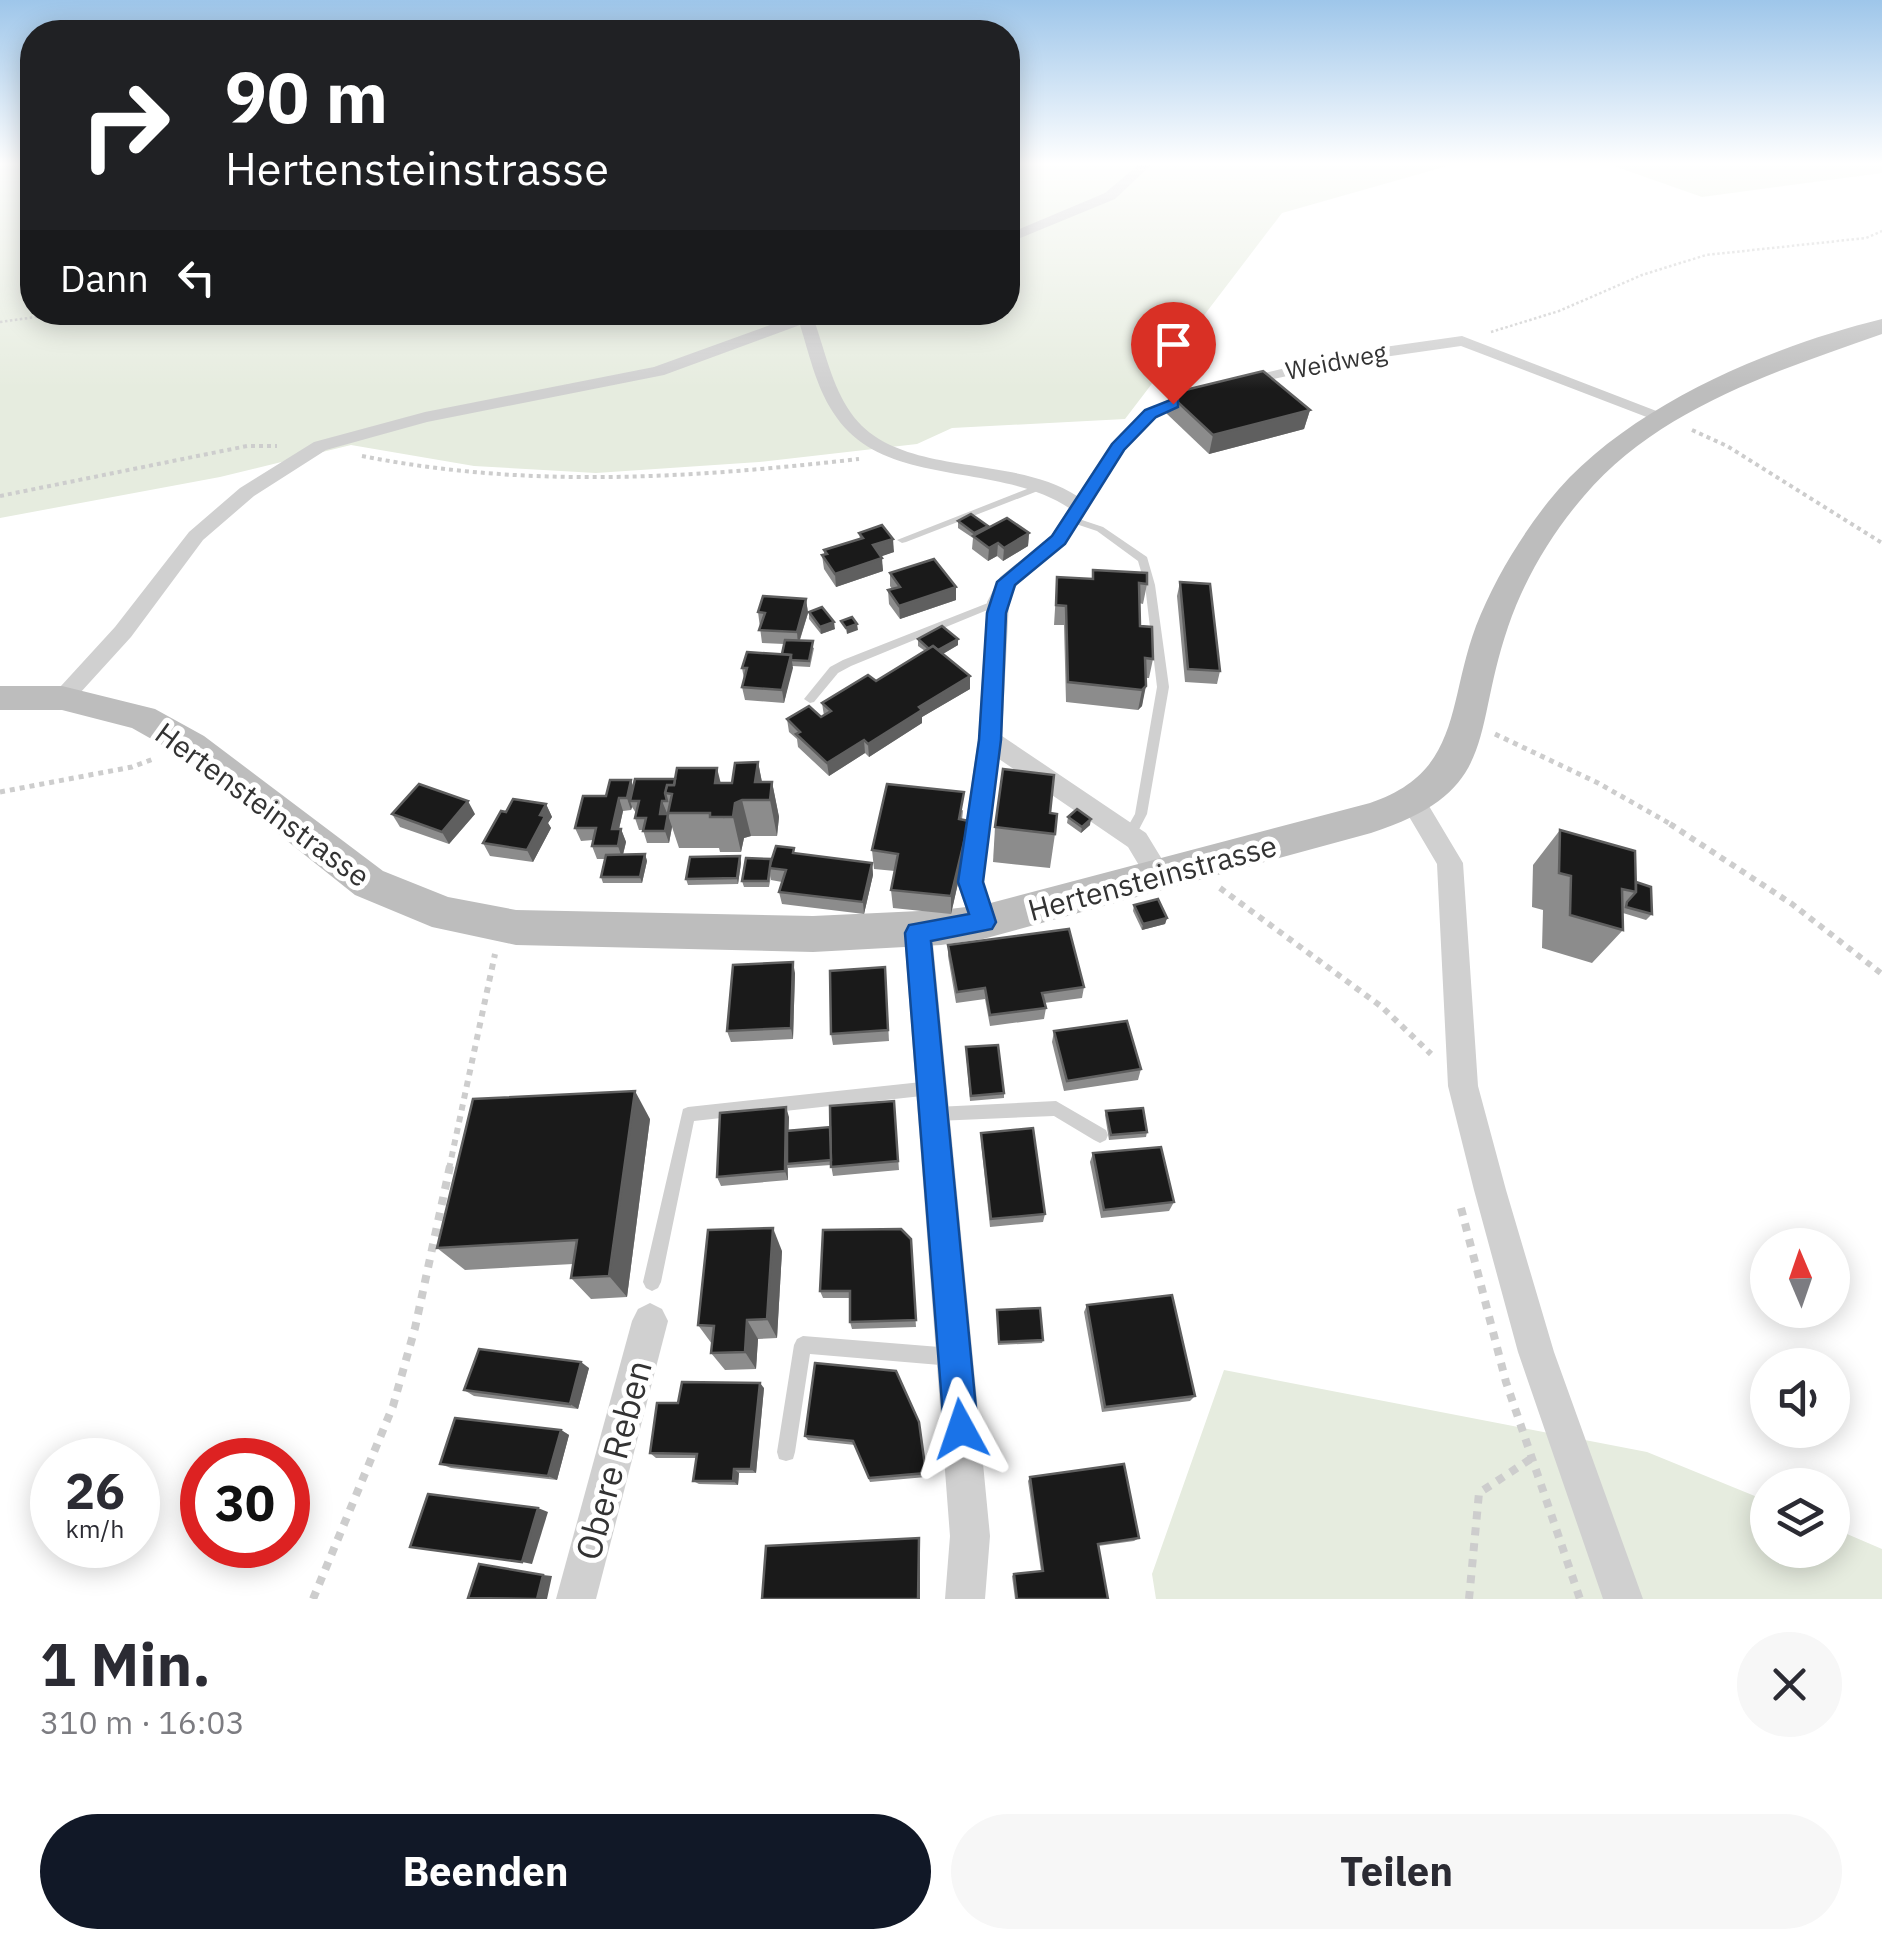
<!DOCTYPE html>
<html lang="de">
<meta charset="utf-8">
<style>
:root{--surface:#fff;--page:#f7f7f7;--text:#2b2b33;--muted:#7c7c81;--accent:#111827}
body{margin:0;font-family:"IBM Plex Sans",sans-serif;background:var(--page);color:var(--text);height:100vh;display:flex;flex-direction:column;font-size:38px;white-space:nowrap}
*{box-sizing:border-box;margin:0}
p{font-size:32px;color:var(--muted)}
.icon{flex:none;width:55px;height:55px;fill:none;stroke:currentColor;stroke-width:2;stroke-linecap:round;stroke-linejoin:round}
.map{position:relative;height:1599px;overflow:hidden}
.side{display:flex;flex-direction:column;background:var(--surface);flex:1}
.side>*{flex:none}
.hud{position:absolute;left:20px;top:20px;width:1000px;height:305px;border-radius:40px;box-shadow:0 5px 25px #0003;background:#202124;color:#fff;overflow:hidden}
.needle{width:65px;rotate:358deg}
.controls{position:absolute;left:1750px;top:1228px;display:grid;gap:20px}
.controls a{display:grid;place-items:center;width:100px;height:100px;border-radius:50%;background:var(--surface);box-shadow:0 5px 25px #0003;font-size:50px}
.speed{position:absolute;left:30px;top:1438px;display:flex;gap:20px;font-size:50px;font-weight:700;text-align:center}
.speed>*{display:grid;place-content:center;width:130px;height:130px;border-radius:50%;background:var(--surface);box-shadow:0 5px 25px #0003;line-height:1}
.speed small{font-size:25px;font-weight:400}
.speed .limit{border:15px solid #d22;background:#fff;color:#111}
.pin{position:absolute;display:grid;place-items:center;width:85px;height:85px;color:#fff;margin:-102px -42px;border-radius:50% 50% 50% 0;rotate:-45deg;box-shadow:0 0 10px #0007}
.pin .icon{rotate:45deg}
.me{position:absolute;width:110px;margin:-55px;rotate:355deg;stroke-linejoin:round;filter:drop-shadow(0 0 8px #0008)}
.turn{display:flex;align-items:center;gap:35px;height:210px;padding:0 40px;font-size:45px}
.turn .icon{width:130px;height:130px;stroke-width:2.5}
.turn b{display:block;font-size:70px;line-height:85px}
.then{display:flex;align-items:center;height:95px;padding:0 40px;background:#0003;gap:20px;font-size:38px}
.round{display:grid;place-items:center;flex:none;width:105px;height:105px;border-radius:52px;background:var(--page)}
.overview{display:flex;align-items:center;justify-content:space-between;height:170px;padding:0 40px}
h1{font-size:60px;font-weight:800;line-height:75px}
.action{display:flex;gap:20px;margin-top:auto;padding:20px 40px}
.action a{flex:1;height:115px;border-radius:60px;background:var(--accent);color:#fff;font-size:40px;font-weight:800;line-height:115px;text-align:center}
.action a+a{background:var(--page);color:var(--text)}
.map>svg:first-child{display:block}
.green{fill:#e6ecdf}
.lines{fill:none;stroke-linecap:round;stroke-linejoin:round}
.path-far4{stroke:#cdcdcd;stroke-width:2.5;stroke-dasharray:2.5 2.5;stroke-linecap:butt}
.path-far3{stroke:#cdcdcd;stroke-width:4;stroke-dasharray:4 4;stroke-linecap:butt}
.path-far2{stroke:#cdcdcd;stroke-width:5;stroke-dasharray:5 5;stroke-linecap:butt}
.path-far1{stroke:#cdcdcd;stroke-width:6;stroke-dasharray:6 6;stroke-linecap:butt}
.path{stroke:#cdcdcd;stroke-width:8;stroke-dasharray:8 8;stroke-linecap:butt}
.lane{fill:#d0d0d0;fill-rule:evenodd}
.street{fill:#d0d0d0;fill-rule:evenodd}
.secondary{fill:#bdbdbd;fill-rule:evenodd}
.wall{fill:#8c8c8c}
.shaded-wall{fill:#5f5f5f}
.building{fill:#1a1a1a;stroke:#5f5f5f;stroke-width:2.5}
.route{fill:#1a73e8;stroke:#114b97;stroke-width:2.5}
.labels{text-anchor:middle;dominant-baseline:central;stroke-width:10;stroke-linejoin:round;paint-order:stroke}
.far-street-label{font-size:25px;fill:#333;stroke:#fff}
.street-label{font-size:30px;fill:#333;stroke:#fff}
.near-street-label{font-size:35px;fill:#333;stroke:#fff}
</style>
<div class="map">
<svg width="1882" height="1599" viewBox="0 0 1882 1599">
<rect width="100%" height="100%" fill="#fff"/>
<!-- green -->
<g class="green">
<path d="M0 165H32V312H1008V165H1451L1282 213 1125 419 952 428 917 444 759 462 596 473 474 466 351 445 220 477 0 518Z"/>
<path d="M1611 165H1882V173L1702 197Z"/>
<path d="M1224 1370 1647 1452 1767 1501 1768 1550H1832L1833 1528 1882 1549V1599H1156L1152 1574Z"/>
</g>
<g class="lines">
<!-- path-far4 -->
<g class="path-far4">
<path d="M0 322 71 312"/>
<path d="M1491 332 1559 311 1642 275 1706 255 1866 238 1882 231"/>
</g>
<!-- path-far3 -->
<g class="path-far3">
<path d="M1692 430 1727 446 1882 543"/>
<path d="M362 456C529 489 691 478 859 459"/>
<path d="M0 496 247 446H277"/>
</g>
<!-- path-far2 -->
<g class="path-far2">
<path d="M1495 734 1598 783 1674 826"/>
<path d="M0 792 132 767 156 758"/>
</g>
<!-- path-far1 -->
<g class="path-far1">
<path d="M1670 824 1792 904 1882 974"/>
<path d="M1220 888 1382 1007 1431 1054"/>
<path d="M449 1169 495 954"/>
</g>
<!-- path -->
<g class="path">
<path d="M1461 1208 1506 1382 1580 1599"/>
<path d="M313 1599 393 1406 415 1328 450 1166"/>
<path d="M1469 1599 1479 1493 1532 1458"/>
</g>
<!-- lane -->
<g class="lane">
<path d="M1045 482 1050 485 1048 487 906 542 902 543 897 540Z"/>
<path d="M1073 517 1103 527 1147 557 1155 585 1169 687 1147 814 1134 839H1124L1123 835 1135 814 1157 687 1145 585 1138 561 1097 531 1070 522V518Z"/>
<path d="M998 599 1003 602 1002 604 851 666 838 673 814 702 810 703 804 699 830 667 843 660Z"/>
<path d="M931 1081 936 1083 939 1088 936 1093 931 1095 694 1121 661 1282 658 1288 652 1291 646 1288 643 1282 683 1109 688 1107Z"/>
<path d="M1056 1101 1106 1130 1108 1135 1106 1140 1100 1143 1094 1140 1054 1116 936 1121 931 1119 928 1114 931 1109 936 1107Z"/>
<path d="M803 1336 952 1348 958 1351 961 1357 958 1363 952 1366 810 1354 795 1452 793 1459 786 1461 779 1459 777 1452 794 1345 797 1339Z"/>
</g>
<!-- street -->
<g class="street">
<path d="M1138 165H1151L1115 199 1008 243V234L1105 193Z"/>
<path d="M806 312H829L814 320C825 351 832 386 851 413 897 479 1012 453 1077 496 1107 450 1126 417 1178 395 1189 391 1196 385 1207 393L1157 417 1125 450 1065 544 1016 586 1009 602 1002 736 1146 833 1171 874 1167 882 1158 885 1149 882 1128 847 999 759 983 882 997 922 993 930 983 934 973 930 957 882 978 740 987 602 1000 577 1051 536 1069 508C1001 462 886 488 837 418 817 391 810 357 800 325L664 375 427 422 326 450 254 496 203 540 131 637 70 704 62 706 50 698 115 627 189 532 240 488 314 442 425 412 654 367Z"/>
<path d="M1462 336 1672 417 1663 422 1657 421 1461 346 1356 361 1236 387 1228 382 1356 351Z"/>
<path d="M1414 793 1423 796 1463 863 1478 1086 1506 1190 1554 1352 1643 1599H1603L1518 1352 1474 1190 1448 1086 1437 864 1401 803 1405 796Z"/>
<path d="M918 921 928 925 932 933 990 1536 985 1599H945L950 1536 904 933 908 925Z"/>
<path d="M650 1303 662 1309 668 1321 596 1599H556L632 1321 638 1309Z"/>
</g>
<!-- secondary -->
<path class="secondary" d="M1882 319V334C1777 371 1659 408 1584 496 1551 534 1524 580 1508 627 1471 735 1501 791 1371 833L983 939 941 945 813 952 516 945 432 927 355 895 178 754 132 728 62 710H0V686H62L155 709 204 736 383 871 448 897 516 910 813 916 941 910 983 905 1370 803C1462 772 1447 703 1476 626 1493 582 1519 539 1548 502 1622 408 1768 347 1882 319Z"/>
</g>
<!-- wall -->
<g class="wall">
<path d="M1169 394 1310 410 1304 429 1209 454 1166 413Z"/>
<path d="M958 521 988 526V528L1029 533 1028 546 1003 561 997 556 988 561 972 549 973 538 958 528Z"/>
<path d="M859 533 894 552 881 556 883 571 836 587 824 569 822 555H824V550L860 539Z"/>
<path d="M1093 570 1147 584 1143 604 1139 603 1140 626 1153 659 1149 678H1145L1142 706 1138 710 1066 702 1064 625H1054L1057 577 1092 579Z"/>
<path d="M890 573 956 600 900 619 889 604 888 590 892 589 890 586Z"/>
<path d="M1180 582 1220 671 1217 684 1185 682 1177 596Z"/>
<path d="M806 599 808 613 800 640 814 648 810 667 792 666 784 703 745 700 742 687 744 679 742 668 782 654 784 644 762 643 758 612Z"/>
<path d="M809 612 835 629 821 634 809 619Z"/>
<path d="M918 639 958 645 943 654 970 676V689L922 717V723L869 757 865 753 829 776 798 747 797 739 789 732 787 719 821 717 824 716 822 703 876 681 925 651 918 646Z"/>
<path d="M758 762 762 782H772L779 817 777 836H751L744 838 741 852H720L719 848H679L672 827 669 843H647L643 830H639L635 818 636 813 632 807 631 810 623 811 619 829H621L626 842 623 855 645 854 647 861 642 883H603L601 877 605 859H597L592 846 593 840 581 841 575 828 606 796 631 780 633 787 732 783Z"/>
<path d="M546 804 552 817 548 823 551 828 533 862 490 856 483 843Z"/>
<path d="M963 810 962 820 969 821 968 839 951 914 893 908 891 890 895 871 874 869 872 850Z"/>
<path d="M1050 813 1055 834 1050 868 993 862 995 827Z"/>
<path d="M392 814H475L449 844 400 827Z"/>
<path d="M1068 817 1090 825 1081 833 1067 823Z"/>
<path d="M1560 830 1636 882 1652 914 1646 920 1623 913V930L1592 963 1542 948 1543 910 1532 907 1533 865Z"/>
<path d="M795 853 872 863 873 875 864 914 782 904 779 892 782 882 771 880V876L769 887H744L742 881 771 859Z"/>
<path d="M740 856 741 863 738 884 688 885 686 879Z"/>
<path d="M1134 905 1167 918 1165 924 1142 930 1133 911Z"/>
<path d="M948 945 1084 987 1082 998 1044 1003 1046 1008 1044 1019 990 1026 985 999 956 1003 948 956Z"/>
<path d="M885 967 889 1041 833 1045 831 1034Z"/>
<path d="M795 973 793 1039 731 1042 727 1031Z"/>
<path d="M1054 1031 1141 1069 1138 1080 1064 1091 1052 1042Z"/>
<path d="M966 1052 1004 1093V1098L970 1101Z"/>
<path d="M894 1101 899 1170 833 1176 831 1165 788 1168V1180L721 1186 717 1177 789 1117 788 1130 830 1127Z"/>
<path d="M1106 1111 1147 1132 1146 1137 1109 1140 1105 1115Z"/>
<path d="M650 1119 627 1297 591 1299 571 1278 573 1264 465 1270 437 1248Z"/>
<path d="M981 1133 1045 1214 1043 1222 990 1227 981 1142Z"/>
<path d="M1093 1153 1174 1202 1169 1211 1101 1218 1090 1162Z"/>
<path d="M911 1239 916 1327 852 1329 850 1322V1298H823L820 1291Z"/>
<path d="M782 1251 777 1338 758 1339 756 1369 725 1370 711 1353 712 1344 698 1325Z"/>
<path d="M1087 1305 1195 1396 1190 1401 1102 1412 1084 1312Z"/>
<path d="M997 1310 1043 1340 1042 1343 998 1345Z"/>
<path d="M589 1368 578 1409 474 1396 464 1390Z"/>
<path d="M764 1388 756 1473H739L738 1485 699 1484 693 1481 696 1458H656L650 1453 678 1403Z"/>
<path d="M919 1422 926 1477 870 1482 855 1445 808 1440 805 1436Z"/>
<path d="M561 1430 569 1435 557 1480 451 1468 440 1464Z"/>
<path d="M1030 1477 1139 1538 1134 1541 1098 1546 1108 1599H1015L1012 1576 1014 1574 1041 1571 1028 1481Z"/>
</g>
<!-- shaded-wall -->
<g class="shaded-wall">
<path d="M1310 410 1304 429 1209 454 1213 435Z"/>
<path d="M1029 533 1028 546 1003 561 1004 548Z"/>
<path d="M893 539 894 552 874 559 873 545Z"/>
<path d="M998 543 997 556 988 561 989 548Z"/>
<path d="M882 558 883 571 836 587 835 574Z"/>
<path d="M956 587V600L900 619 899 606Z"/>
<path d="M806 599 808 613 798 645 797 632Z"/>
<path d="M834 622 835 629 821 634 820 627Z"/>
<path d="M857 624 858 630 847 634 846 628Z"/>
<path d="M958 639V645L934 659V652Z"/>
<path d="M791 655 793 668 784 703 782 690Z"/>
<path d="M970 676V689L922 717V723L869 757 868 744 919 707Z"/>
<path d="M1146 686 1142 706 1138 710 1142 690Z"/>
<path d="M864 740 865 753 829 776 827 763Z"/>
<path d="M758 762 765 798 755 782Z"/>
<path d="M717 768 726 804 724 819 715 783Z"/>
<path d="M631 780 635 792 630 801 632 807 631 810 627 798Z"/>
<path d="M772 782 779 817 777 836 770 800Z"/>
<path d="M619 798 623 811 616 842 612 829Z"/>
<path d="M742 800 751 836 744 838 741 852 733 817 735 803Z"/>
<path d="M468 801 475 814 449 844 442 832Z"/>
<path d="M662 801 667 813 664 827 660 814Z"/>
<path d="M546 804 552 817 548 823 551 828 533 862 527 850Z"/>
<path d="M668 815 672 827 669 843 665 831Z"/>
<path d="M1091 819 1090 825 1081 833 1082 827Z"/>
<path d="M969 821 968 839 951 914V896Z"/>
<path d="M621 829 626 842 622 858 618 846Z"/>
<path d="M645 854 647 861 642 883 640 877Z"/>
<path d="M740 856 741 863 738 884 737 878Z"/>
<path d="M872 863 873 875 864 914 863 902Z"/>
<path d="M1167 918 1165 924 1142 930 1143 924Z"/>
<path d="M793 962 795 973 793 1039 791 1028Z"/>
<path d="M635 1091 650 1119 627 1297 609 1276Z"/>
<path d="M786 1107 789 1117 788 1164H787L788 1180 785 1171Z"/>
<path d="M773 1228 782 1251 777 1338 767 1319Z"/>
<path d="M747 1320 758 1339 756 1369 745 1352Z"/>
<path d="M581 1362 589 1368 578 1409 570 1404Z"/>
<path d="M760 1383 764 1388 756 1473 751 1469Z"/>
<path d="M561 1430 569 1435 557 1480 548 1476Z"/>
<path d="M734 1469 739 1473 738 1485 733 1481Z"/>
<path d="M538 1508 548 1512 532 1564 522 1562Z"/>
<path d="M919 1538 920 1545V1599H918Z"/>
<path d="M543 1575 552 1576 547 1599H537Z"/>
</g>
<!-- building -->
<g class="building">
<path d="M1263 371 1310 410 1213 435 1169 394Z"/>
<path d="M971 514 988 526 974 533 958 521Z"/>
<path d="M1007 518 1029 533 1004 548 998 543 989 548 973 536Z"/>
<path d="M882 525 893 539 873 545 882 558 835 574 822 555 827 554 824 550 863 538 859 533Z"/>
<path d="M934 559 956 587 899 606 888 590 900 587 890 573Z"/>
<path d="M1093 570 1147 573V584L1139 583 1140 626 1152 627 1153 659 1145 658 1146 686 1142 690 1068 682 1066 606 1056 605 1057 577 1093 579Z"/>
<path d="M1180 582 1210 584 1220 671 1188 669Z"/>
<path d="M763 596 806 599 797 632 759 630 765 613 758 612Z"/>
<path d="M822 607 834 622 820 627 809 612Z"/>
<path d="M852 617 857 624 846 628 841 621Z"/>
<path d="M942 626 958 639 938 650 933 646 929 649 918 639Z"/>
<path d="M785 640 813 641 809 661 791 660V655L782 654Z"/>
<path d="M933 646 970 676 919 707 922 710 868 744 864 740 827 763 796 734 800 732 787 719 809 706 821 717 831 711 822 703 868 675 876 681Z"/>
<path d="M747 652 791 655 782 690 742 687 747 668H742Z"/>
<path d="M758 762 755 782H772L770 800H742L735 803 733 817H710V813H668L672 794 665 793 667 785H674L677 768H717L715 783H732L735 763Z"/>
<path d="M1003 769 1054 775 1050 813 1057 814 1055 834 995 827Z"/>
<path d="M635 779H675L674 785H667L665 793 667 801H662L660 814H668L665 831H643L646 818H635L639 801H630Z"/>
<path d="M610 780H631L627 798H619L612 829H621L618 846H592L596 828H575L583 796H606Z"/>
<path d="M419 784 468 801 442 832 392 814Z"/>
<path d="M887 784 964 792 959 819 969 821 951 896 891 890 898 854 872 850Z"/>
<path d="M513 799 546 804 540 815 545 816 527 850 483 843 501 811 506 812Z"/>
<path d="M1077 809 1091 819 1082 827 1068 817Z"/>
<path d="M1560 830 1635 851 1636 892 1622 889 1623 930 1570 915 1571 876 1559 873Z"/>
<path d="M776 846 794 848 793 853 872 863 863 902 779 892 786 870 769 868Z"/>
<path d="M645 854 640 877H601L606 855Z"/>
<path d="M740 856 737 878 686 879 690 857Z"/>
<path d="M746 858 771 859 768 881H742Z"/>
<path d="M1636 882 1651 887 1652 914 1626 907 1627 902 1636 892Z"/>
<path d="M1158 899 1167 918 1143 924 1134 905Z"/>
<path d="M1069 929 1084 987 1042 993 1046 1008 990 1015 985 988 957 992 948 945Z"/>
<path d="M793 962 791 1028 727 1031 733 965Z"/>
<path d="M885 967 888 1030 831 1034 830 971Z"/>
<path d="M1127 1021 1141 1069 1067 1081 1054 1031Z"/>
<path d="M998 1045 1004 1093 971 1096 966 1047Z"/>
<path d="M635 1091 609 1276 571 1278 577 1240 437 1248 473 1099Z"/>
<path d="M894 1101 898 1161 831 1167 830 1106Z"/>
<path d="M786 1107 785 1171 717 1177 720 1113Z"/>
<path d="M1143 1108 1147 1132 1111 1135 1106 1111Z"/>
<path d="M830 1127 831 1160 787 1164V1131Z"/>
<path d="M1033 1128 1045 1214 991 1219 981 1133Z"/>
<path d="M1161 1147 1174 1202 1104 1210 1093 1153Z"/>
<path d="M773 1228 767 1319 747 1320 745 1352 711 1353 714 1326 698 1325 708 1230Z"/>
<path d="M901 1229 911 1239 916 1320 850 1322V1291H820L823 1230Z"/>
<path d="M1172 1295 1195 1396 1105 1407 1087 1305Z"/>
<path d="M1040 1308 1043 1340 999 1342 997 1310Z"/>
<path d="M479 1349 581 1362 570 1404 464 1390Z"/>
<path d="M815 1363 896 1371 919 1422 926 1473 869 1478 853 1441 805 1436Z"/>
<path d="M682 1382 760 1383 751 1469H734L733 1481H693L697 1454 650 1453 657 1403H678Z"/>
<path d="M455 1418 561 1430 548 1476 440 1464Z"/>
<path d="M1124 1464 1139 1538 1098 1544 1108 1599H1017L1014 1574 1043 1571 1030 1477Z"/>
<path d="M428 1494 538 1508 522 1562 410 1547Z"/>
<path d="M919 1538 918 1599H762L766 1546Z"/>
<path d="M479 1564 543 1575 537 1599 468 1598Z"/>
</g>
<!-- sky -->
<linearGradient id="sky" x2="0" y2="1"><stop stop-color="#9ec6ea"/><stop offset="0.42" stop-color="#fff"/><stop offset="1" stop-color="#fff" stop-opacity="0"/></linearGradient>
<rect width="1882" height="389" fill="url(#sky)"/>
<!-- route -->
<path class="route" d="M1173 399 1178 400V407L1156 417 1124 450 1065 544 1015 585 1006 613 1001 740 983 882 996 922 992 929 931 941 978 1429 973 1441 961 1446 949 1441 944 1429 905 933 909 925 969 914 958 882 979 740 987 613 997 582 1052 536 1112 444 1145 410Z"/>
<g class="labels">
<!-- far-street labels -->
<g class="far-street-label">
<text transform="translate(1336 361) rotate(-11)">Weidweg</text>
</g>
<!-- street labels -->
<g class="street-label">
<text transform="translate(263 804) rotate(36)">Hertensteinstrasse</text>
<text transform="translate(1152 877) rotate(-15)">Hertensteinstrasse</text>
</g>
<!-- near-street labels -->
<g class="near-street-label">
<text transform="translate(613 1460) rotate(-75)">Obere Reben</text>
</g>
</g>
</svg>
<div class="controls">
<a><svg class="needle" viewBox="-14 -14 28 28"><path d="M0-13l5 13h-10z" fill="#e53935"/><path d="M0 13l5-13h-10z" fill="#7c7c81"/></svg></a>
<a><svg class="icon" aria-label="sound" viewBox="0 0 24 24"><path d="M4 9h4l5-4v14l-5-4H4zM17 9q2 3 0 6"/></svg></a>
<a><svg class="icon" aria-label="layers" viewBox="0 0 24 24"><path d="M12 4l9 5-9 5-9-5zM3 14l9 5 9-5"/></svg></a>
</div>
<div class="speed"><div>26<small>km/h</small></div><div class="limit">30</div></div>
<div class="pin" style="left:1173px;top:404px;background:#d93025"><svg class="icon" aria-label="arrive" viewBox="0 0 24 24"><path d="M6 21V4h12l-3 4 3 4H6"/></svg></div>
<svg class="me" style="left:961px;top:1429px" viewBox="-20 -20 40 40"><path d="M0-17L14 15 0 8-14 15z" fill="#1a73e8" stroke="#fff" stroke-width="4"/></svg>
<div class="hud">
<div class="turn"><svg class="icon" aria-label="right" viewBox="0 0 24 24"><path d="M7 20v-9h11M14 6l5 5-5 5"/></svg><div><b>90 m</b>Hertensteinstrasse</div></div>
<div class="then">Dann<svg class="icon" aria-label="left" viewBox="0 0 24 24"><path d="M17 20v-9H6M10 6l-5 5 5 5"/></svg></div>
</div>
</div>
<section class="side">
<div class="overview"><div><h1>1 Min.</h1><p>310 m · 16:03</p></div><a class="round"><svg class="icon" aria-label="close" viewBox="0 0 24 24"><path d="M6 6l12 12M18 6L6 18"/></svg></a></div>
<div class="action"><a>Beenden</a><a>Teilen</a></div>
</section>
